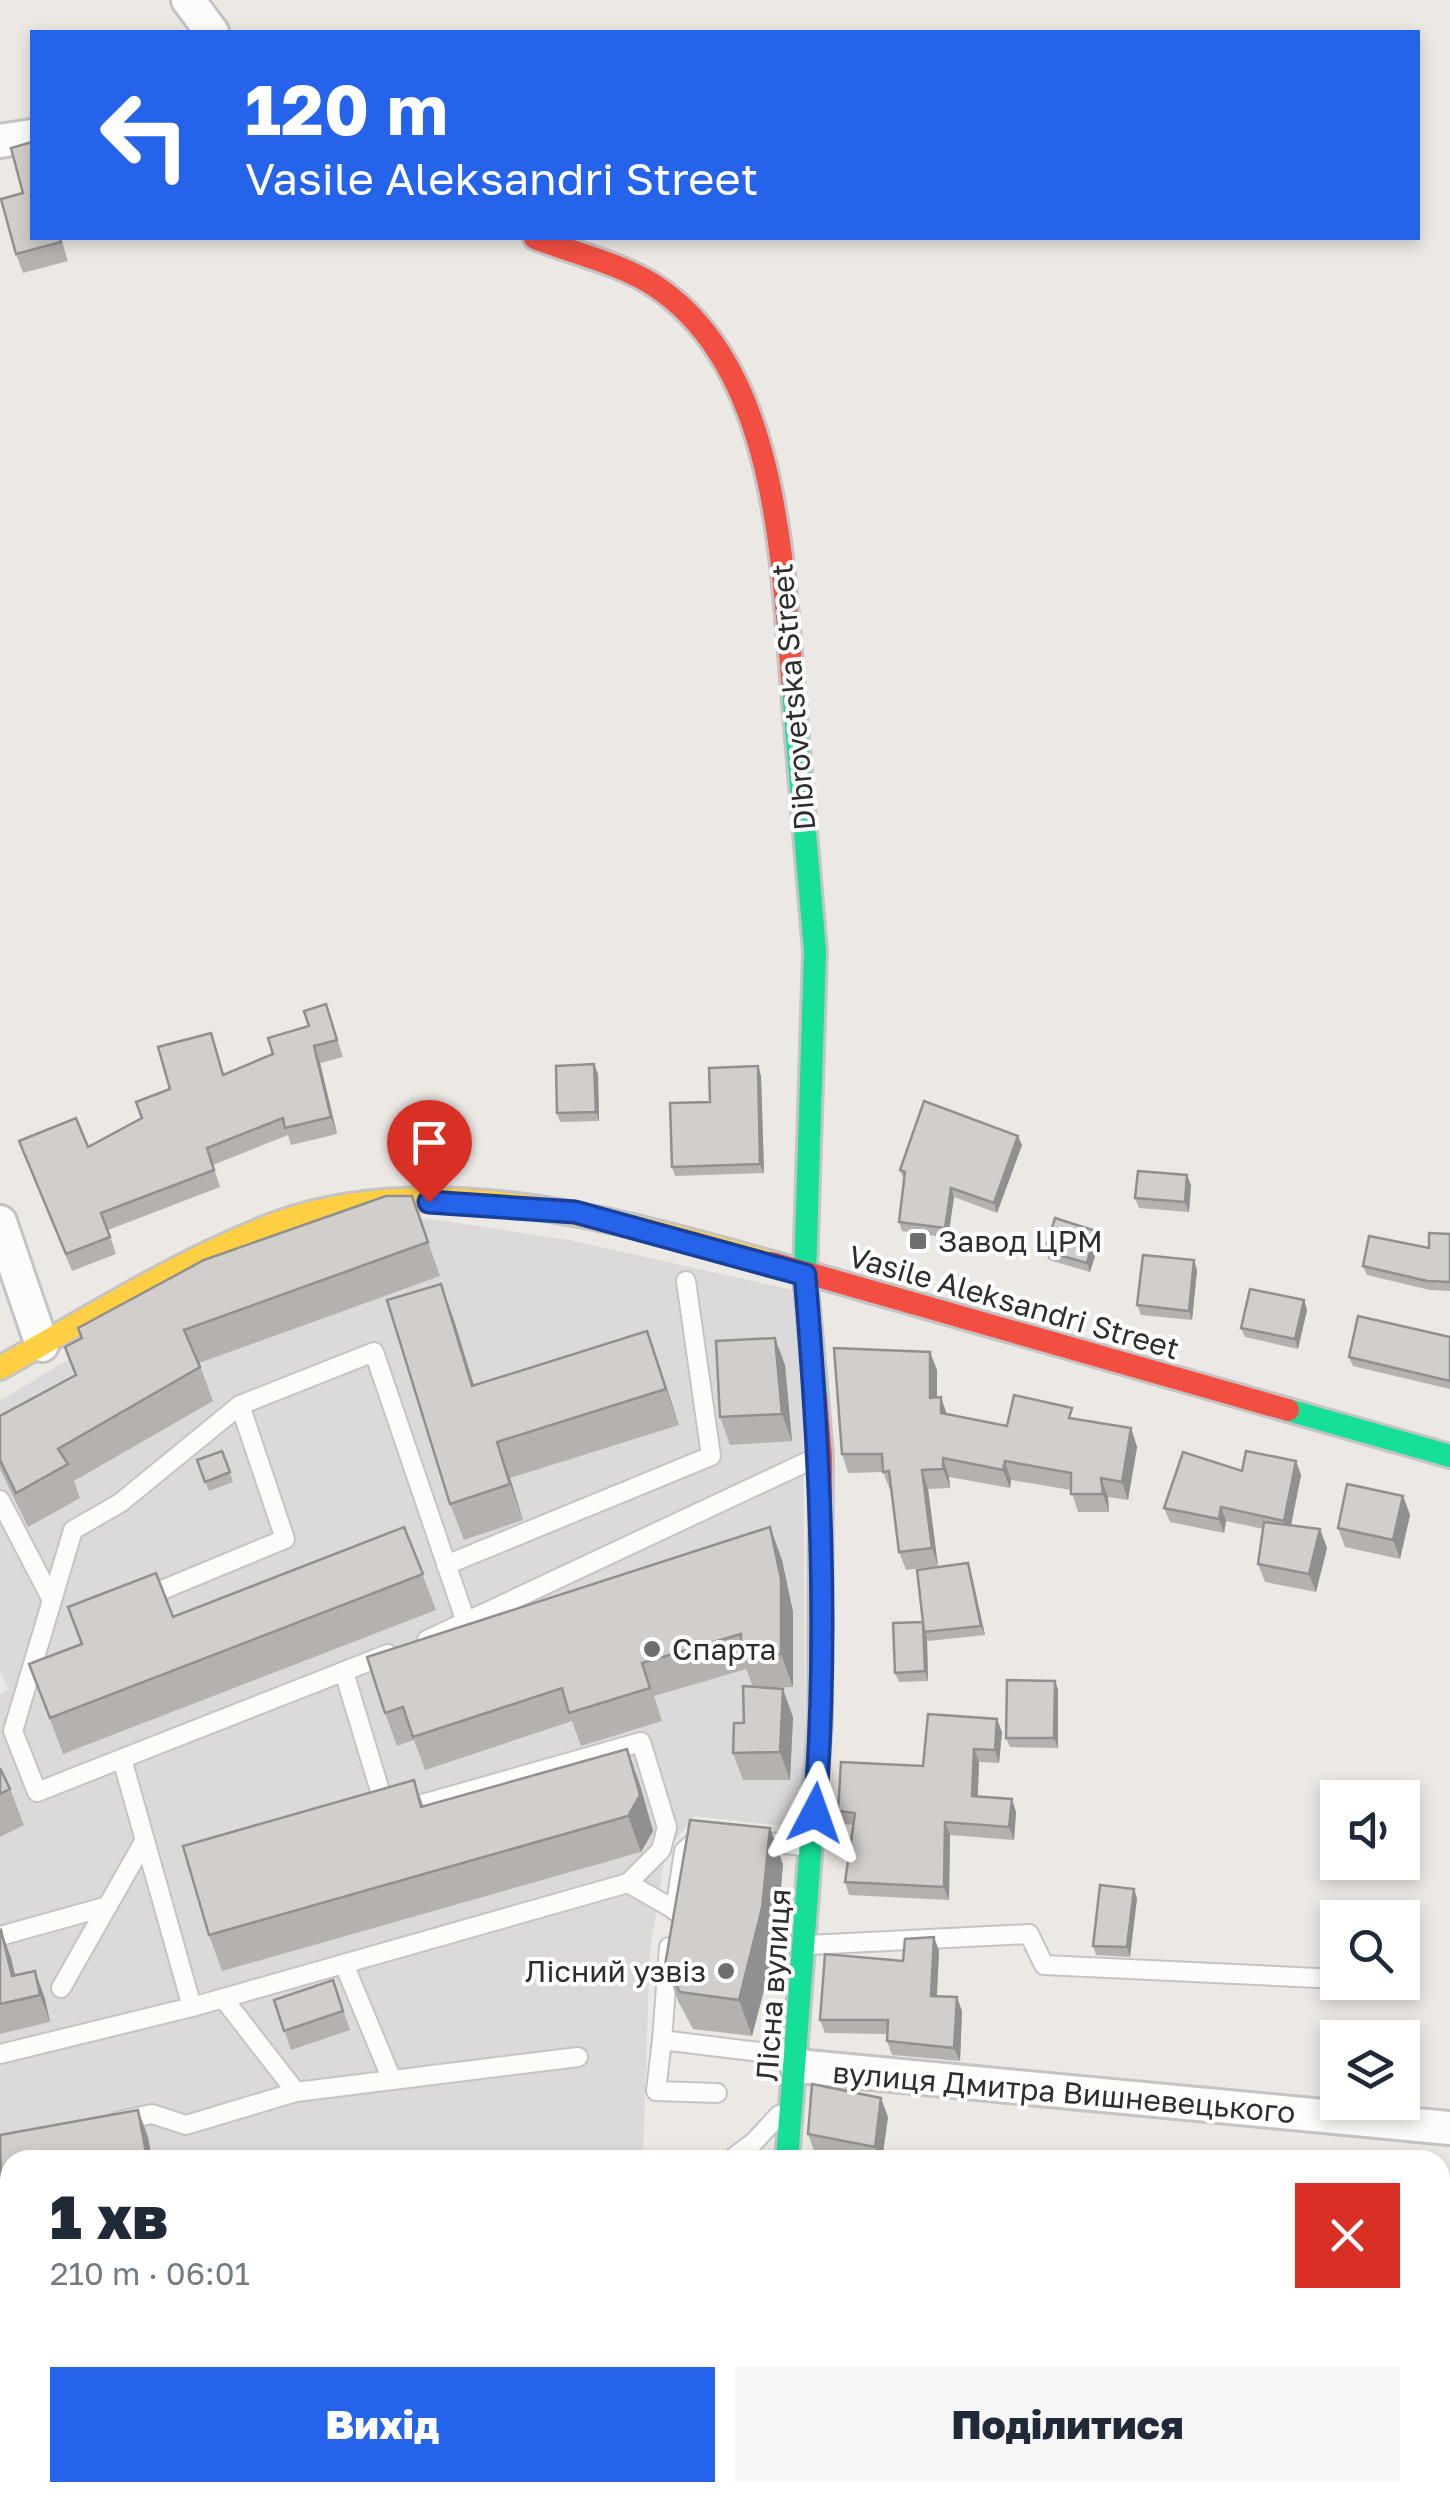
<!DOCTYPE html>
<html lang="uk">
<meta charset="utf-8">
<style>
:root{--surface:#fff;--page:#f6f6f7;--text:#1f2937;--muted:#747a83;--accent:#2563eb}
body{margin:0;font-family:"Golos Text",sans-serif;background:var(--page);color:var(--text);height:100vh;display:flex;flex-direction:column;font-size:38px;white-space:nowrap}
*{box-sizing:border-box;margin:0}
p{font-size:32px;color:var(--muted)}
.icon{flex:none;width:55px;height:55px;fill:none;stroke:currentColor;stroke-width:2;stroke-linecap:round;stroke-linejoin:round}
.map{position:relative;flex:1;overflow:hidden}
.drawer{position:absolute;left:0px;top:2150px;width:1450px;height:352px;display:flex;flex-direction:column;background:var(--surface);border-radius:30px 30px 0 0;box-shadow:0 5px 15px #0003}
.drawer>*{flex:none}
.banner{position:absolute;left:30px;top:30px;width:1390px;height:210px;border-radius:0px;box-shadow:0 5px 15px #0003;background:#2563eb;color:#fff;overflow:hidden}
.fabs{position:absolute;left:1320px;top:1780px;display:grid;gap:20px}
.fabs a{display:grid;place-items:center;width:100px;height:100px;border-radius:0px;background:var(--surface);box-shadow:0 5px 15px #0003;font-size:50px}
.pin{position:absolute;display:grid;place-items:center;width:85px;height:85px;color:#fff;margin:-102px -42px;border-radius:50% 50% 50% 0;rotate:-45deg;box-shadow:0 0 10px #0007}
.pin .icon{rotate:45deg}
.me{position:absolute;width:110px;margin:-55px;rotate:4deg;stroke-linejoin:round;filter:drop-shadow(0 0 8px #0008)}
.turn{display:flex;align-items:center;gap:35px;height:210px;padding:0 50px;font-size:45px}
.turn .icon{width:130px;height:130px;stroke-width:2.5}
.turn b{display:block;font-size:70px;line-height:85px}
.round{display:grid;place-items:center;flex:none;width:105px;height:105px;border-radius:0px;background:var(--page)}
.head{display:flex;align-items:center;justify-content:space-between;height:170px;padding:0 50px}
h1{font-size:60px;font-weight:800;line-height:75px}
.button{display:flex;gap:20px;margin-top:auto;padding:20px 50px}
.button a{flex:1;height:115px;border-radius:0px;background:var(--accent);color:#fff;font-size:40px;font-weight:800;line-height:115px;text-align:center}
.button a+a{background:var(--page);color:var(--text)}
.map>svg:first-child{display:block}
.industrial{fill:#dcd9db}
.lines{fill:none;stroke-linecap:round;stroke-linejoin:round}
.lane-casing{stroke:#c5c4c5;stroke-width:22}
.street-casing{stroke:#c5c4c5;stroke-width:38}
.fast-casing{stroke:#c5c4c5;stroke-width:28}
.slow-casing{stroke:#c5c4c5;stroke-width:28}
.jam-casing{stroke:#c5c4c5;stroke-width:28}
.lane{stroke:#fcfcfb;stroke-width:18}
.street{stroke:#fcfcfb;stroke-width:32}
.fast{stroke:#16e098;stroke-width:22}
.slow{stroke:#ffcf43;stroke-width:22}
.jam{stroke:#f24e42;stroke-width:22}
.wall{fill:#b4b1af}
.shaded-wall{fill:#92908e}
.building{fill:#d1cecb;stroke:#92908e;stroke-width:2.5}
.route-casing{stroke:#184099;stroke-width:25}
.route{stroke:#2563eb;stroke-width:18}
.poi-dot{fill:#706f6e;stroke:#fff;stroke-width:4}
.labels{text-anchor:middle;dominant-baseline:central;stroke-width:8;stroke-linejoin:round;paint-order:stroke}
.street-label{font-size:30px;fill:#2e2e2e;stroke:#fff}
.poi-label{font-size:30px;fill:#2e2e2e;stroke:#fff;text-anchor:start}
</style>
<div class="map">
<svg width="1450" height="2501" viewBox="0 0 1450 2501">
<rect width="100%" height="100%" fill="#ece8e4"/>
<!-- industrial -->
<path class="industrial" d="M424 1218 569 1240 802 1292 806 1829 695 1816 666 1852 650 1949 643 2157 10 2160V2298L0 2300V1694L9 1689 0 1672V1401L57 1366 203 1295Z"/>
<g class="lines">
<!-- lane casing -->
<g class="lane-casing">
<g id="lane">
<path d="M240 1405 374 1352 466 1622"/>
<path d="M0 1500 52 1600"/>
<path d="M446 1565 711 1456 686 1281"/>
<path d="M162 1590 285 1539 240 1405 120 1503 73 1530 13 1731 37 1792 388 1654"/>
<path d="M427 1640 815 1458"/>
<path d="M344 1672 387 1814 641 1742 667 1827 661 1850 628 1883"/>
<path d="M122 1759 192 2007 628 1883 675 1910"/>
<path d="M751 1840 810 1847"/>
<path d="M675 1911 684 1851 701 1836"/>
<path d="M0 1936 108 1906"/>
<path d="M808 1945 1029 1934 1044 1965 1338 1979"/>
<path d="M669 1947 662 2040 792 2056"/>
<path d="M344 1964 392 2080"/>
<path d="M1390 1982 1396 1983"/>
<path d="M61 1988 145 1840"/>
<path d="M223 1998 296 2092 578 2057"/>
<path d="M662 2040 656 2091 717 2093"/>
<path d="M0 2054 192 2007"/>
<path d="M119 2121 152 2114 186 2125 296 2092"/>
<path d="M730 2160 754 2142 779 2115"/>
</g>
</g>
<!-- street casing -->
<g class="street-casing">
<g id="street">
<path d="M188 0 212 32"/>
<path d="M0 141 32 136"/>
<path d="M0 1222 42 1345"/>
<path d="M797 2066 1450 2128"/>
<path d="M1440 2262 1450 2263"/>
<path d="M314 2501 334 2492"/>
</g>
</g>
<!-- fast casing -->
<g class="fast-casing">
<g id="fast">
<path d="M793 690 815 951 805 1275 816 1397"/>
<path d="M1288 1410 1450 1456"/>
<path d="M787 2160 820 1722"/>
</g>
</g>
<!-- slow casing -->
<g class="slow-casing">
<path id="slow" d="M0 1368C90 1318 178 1261 275 1224 429 1167 621 1220 772 1263"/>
</g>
<!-- jam casing -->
<g class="jam-casing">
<g id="jam">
<path d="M535 238C573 253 622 264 655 286 777 366 782 559 793 690"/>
<path d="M772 1263 1288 1410"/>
<path d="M816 1397 821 1457 820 1722"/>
</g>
</g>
<!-- lane -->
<use href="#lane" class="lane"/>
<!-- street -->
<use href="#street" class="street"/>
<!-- fast -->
<use href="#fast" class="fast"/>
<!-- slow -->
<use href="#slow" class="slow"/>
<!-- jam -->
<use href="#jam" class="jam"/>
</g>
<!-- wall -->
<g class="wall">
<path d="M32 142V238H61L68 261 23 273 16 254 23 193Z"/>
<path d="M326 1004 343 1057 320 1063 337 1134 291 1145 288 1135 213 1165 220 1187 108 1230 116 1254 72 1271 19 1141 88 1147 142 1118 170 1089 217 1050 224 1074 273 1054 309 1026Z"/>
<path d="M758 1066 761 1076 764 1173 675 1176 672 1167 710 1102Z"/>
<path d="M598 1074 599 1121 560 1122 557 1113Z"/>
<path d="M1022 1145 997 1213 954 1197 948 1238 902 1231 899 1222 904 1180 900 1170Z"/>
<path d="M1191 1185 1189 1212 1139 1208 1135 1198Z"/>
<path d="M412 1196 440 1276 199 1363 213 1401 74 1481 80 1498 28 1527 0 1469V1416L75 1375 81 1339 78 1328Z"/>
<path d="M1450 1234V1291L1430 1290 1367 1275 1363 1266 1429 1248Z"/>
<path d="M1100 1240 1090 1272 1049 1260 1045 1251Z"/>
<path d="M1197 1270 1192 1320 1141 1315 1137 1305Z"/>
<path d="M441 1284 474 1385 647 1331 679 1425 510 1478 523 1520 464 1540 450 1504Z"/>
<path d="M1304 1300 1307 1310 1298 1349 1245 1337 1241 1328Z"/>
<path d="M1450 1337V1389L1353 1366 1349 1357Z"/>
<path d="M785 1365 792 1441 730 1445 720 1417Z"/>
<path d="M937 1370V1397H941L947 1414 1007 1426 1075 1419 1131 1428 1137 1447 1128 1500 1108 1497 1109 1512H1078L1071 1490 1011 1480 1010 1488 949 1477 950 1488 928 1489 938 1566 906 1570 899 1552 891 1490H890L883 1472 848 1473 842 1454Z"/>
<path d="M222 1451 233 1482 209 1491 197 1460Z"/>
<path d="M1296 1461 1301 1475 1291 1525 1320 1529 1327 1548 1316 1592 1265 1582 1258 1564 1263 1529 1226 1521 1224 1533 1170 1522 1164 1508 1242 1471Z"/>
<path d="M1403 1496 1410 1515 1400 1559 1345 1547 1338 1528Z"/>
<path d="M404 1527 436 1610 63 1754 29 1664 173 1617Z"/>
<path d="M770 1527 782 1560 793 1612V1687L767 1688 793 1717 790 1780H743L733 1753 753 1687 746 1669 654 1696 662 1721 581 1746 572 1721 425 1770 414 1740 397 1746 385 1713Z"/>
<path d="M968 1563 985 1635 928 1641 927 1639 928 1681 899 1682 895 1673 923 1622Z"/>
<path d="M1055 1681 1058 1690V1748L1010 1747 1006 1738Z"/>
<path d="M1002 1732 999 1763 979 1762 978 1796 1016 1812 1014 1840 950 1835 949 1900 849 1895 845 1882 853 1825 843 1824 838 1811 923 1766Z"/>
<path d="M627 1749 640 1785 653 1831 641 1852 222 1971 209 1935 414 1780 424 1807Z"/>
<path d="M0 1768 10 1789 24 1825 0 1837Z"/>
<path d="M783 1864 776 1944 752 2036 693 2029 678 2001 665 1965Z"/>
<path d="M1137 1898 1130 1957 1096 1955 1093 1946Z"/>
<path d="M0 1931 11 1958 15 1975 35 1971 45 1999 50 2022 0 2034Z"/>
<path d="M934 1937 939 1951 937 1996 962 2011 960 2061 892 2055 887 2041 888 2034 825 2033 820 2020Z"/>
<path d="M333 1980 350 2030 291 2050 274 2000Z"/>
<path d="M138 2110 148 2137 152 2160H10V2211L0 2182V2135Z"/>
<path d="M888 2117 882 2160H853L815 2153 808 2134Z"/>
<path d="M1064 2492H1105L1104 2501H1067Z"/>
<path d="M1272 2492H1440L1450 2501H1325L1324 2499Z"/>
</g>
<!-- shaded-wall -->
<g class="shaded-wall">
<path d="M314 1046 320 1063 337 1134 331 1117Z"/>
<path d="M594 1064 598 1074 599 1121 596 1112Z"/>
<path d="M758 1066 761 1076 764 1173 760 1164Z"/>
<path d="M1018 1136 1022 1145 997 1213 994 1203Z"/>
<path d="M1187 1175 1191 1185 1189 1212 1185 1202Z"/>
<path d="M951 1188 954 1197 948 1238 945 1228Z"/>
<path d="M1096 1231 1100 1240 1090 1272 1087 1263Z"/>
<path d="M1194 1260 1197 1270 1192 1320 1189 1311Z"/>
<path d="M441 1284 454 1320 485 1422 472 1386Z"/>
<path d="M1304 1300 1307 1310 1298 1349 1295 1339Z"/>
<path d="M647 1331 660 1367 679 1425 666 1389Z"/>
<path d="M775 1338 785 1365 792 1441 782 1414Z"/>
<path d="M930 1352 937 1370V1416L930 1398Z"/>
<path d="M941 1397 947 1416 941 1413Z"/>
<path d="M1131 1428 1137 1447 1128 1500 1122 1482Z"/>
<path d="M497 1442 510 1478 523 1520 510 1484Z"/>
<path d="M943 1458 949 1477 950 1488 943 1469Z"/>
<path d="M1005 1461 1011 1480 1010 1488 1003 1470Z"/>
<path d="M1296 1461 1301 1475 1289 1535 1284 1521Z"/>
<path d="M922 1470 928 1489 938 1566 932 1548Z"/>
<path d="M1101 1478 1108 1497 1109 1512 1103 1494Z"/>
<path d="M1403 1496 1410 1515 1400 1559 1393 1540Z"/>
<path d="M1221 1507 1226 1521 1224 1533 1219 1519Z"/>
<path d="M770 1527 782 1560 793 1612V1687L781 1654Z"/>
<path d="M1320 1529 1327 1548 1316 1592 1309 1574Z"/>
<path d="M968 1563 971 1572 985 1635 981 1626Z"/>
<path d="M923 1622 927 1639 928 1681 925 1671Z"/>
<path d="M1055 1681 1058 1690V1748L1054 1738Z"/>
<path d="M783 1689 793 1717 790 1780 780 1752Z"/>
<path d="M997 1719 1002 1732 999 1763 995 1750Z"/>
<path d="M627 1749 640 1785 653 1831 641 1852 628 1816Z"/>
<path d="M974 1749 979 1762 977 1809 972 1796Z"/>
<path d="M1012 1799 1016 1812 1014 1840 1009 1827Z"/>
<path d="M945 1822 950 1835 949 1900 944 1887Z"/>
<path d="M770 1828 783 1864 776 1944 752 2036 739 2000Z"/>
<path d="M1134 1889 1137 1898 1130 1957 1127 1947Z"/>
<path d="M1 1930 11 1958 22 2004 12 1976Z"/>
<path d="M934 1937 939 1951 936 2010 931 1996Z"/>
<path d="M35 1971 45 1999 50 2022 40 1995Z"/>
<path d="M957 1997 962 2011 960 2061 954 2048Z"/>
<path d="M881 2098 888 2117 882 2160H880L875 2147Z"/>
<path d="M138 2110 148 2137 152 2160H148L147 2158Z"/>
<path d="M843 2492H848L846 2501H841Z"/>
<path d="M1097 2492H1105L1104 2501H1100Z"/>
</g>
<!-- building -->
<g class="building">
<path d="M32 142V238H59L61 242 16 254 1 199 23 193 11 148Z"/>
<path d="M326 1004 337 1040 314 1046 331 1117 285 1128 283 1118 207 1148 214 1170 101 1213 110 1237 66 1254 19 1141 76 1118 88 1147 142 1118 136 1102 170 1089 158 1047 211 1033 223 1075 273 1054 268 1038 309 1026 304 1011Z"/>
<path d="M594 1064 596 1112 557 1113 556 1066Z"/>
<path d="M758 1066 760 1164 672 1167 670 1103 710 1102 709 1068Z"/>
<path d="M924 1101 1018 1136 994 1203 951 1188 945 1228 899 1222 905 1172 900 1170Z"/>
<path d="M1138 1171 1187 1175 1185 1202 1135 1198Z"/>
<path d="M386 1196H412L428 1242 184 1330 200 1367 58 1449 68 1464 16 1493 0 1460V1416L76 1375 65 1347 82 1338 78 1328 204 1260Z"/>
<path d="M1055 1218 1096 1231 1087 1263 1045 1251Z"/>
<path d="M1429 1233 1450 1234V1282L1427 1281 1363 1266 1369 1236 1429 1248Z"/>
<path d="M1143 1255 1194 1260 1189 1311 1137 1305Z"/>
<path d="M441 1284 472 1386 647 1331 666 1389 497 1442 510 1484 450 1504 387 1300Z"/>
<path d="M1250 1289 1304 1300 1295 1339 1241 1328Z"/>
<path d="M1358 1316 1450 1337V1381L1349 1357Z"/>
<path d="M775 1338 782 1414 720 1417 716 1341Z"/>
<path d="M834 1348 930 1352V1398L941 1397V1413L1007 1426 1014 1395 1072 1408 1069 1418 1131 1428 1122 1482 1101 1478 1103 1494H1071V1473L1005 1461 1003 1470 943 1458V1469L922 1470 932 1548 899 1552 889 1471 883 1472 882 1454H842Z"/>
<path d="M222 1451 230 1472 205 1482 197 1460Z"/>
<path d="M1246 1451 1296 1461 1284 1521 1221 1507 1219 1519 1164 1508 1183 1452 1242 1471Z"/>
<path d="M1347 1484 1403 1496 1393 1540 1338 1528Z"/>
<path d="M1264 1522 1320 1529 1309 1574 1258 1564Z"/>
<path d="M404 1527 423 1574 50 1718 29 1664 82 1644 68 1607 156 1573 173 1617Z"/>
<path d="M770 1527 781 1579V1654L741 1656V1634L642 1663 650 1688 569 1713 562 1688 413 1737 403 1707 385 1713 367 1657Z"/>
<path d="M968 1563 981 1626 924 1632 923 1622 925 1671 895 1673 893 1623 923 1622 917 1570Z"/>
<path d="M1007 1680 1055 1681 1054 1738H1006Z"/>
<path d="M743 1686 783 1689 780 1752 733 1753 734 1723H744Z"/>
<path d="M928 1714 997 1719 995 1750 974 1749 972 1796 1012 1799 1009 1827 945 1822 944 1887 845 1882 855 1813 838 1811 841 1762 923 1766Z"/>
<path d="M627 1749 640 1795 628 1816 209 1935 183 1846 414 1780 421 1807Z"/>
<path d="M0 1768 10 1789 0 1794Z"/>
<path d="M690 1820 770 1828 762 1908 739 2000 680 1992 665 1965Z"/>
<path d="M1100 1885 1134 1889 1127 1947 1093 1946Z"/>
<path d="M1 1930 12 1976 35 1971 40 1995 0 2004V1931Z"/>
<path d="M934 1937 931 1996 957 1997 954 2048 887 2041 888 2020H820L825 1954 903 1961 905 1939Z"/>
<path d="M333 1980 343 2011 284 2031 274 2000Z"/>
<path d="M812 2084 881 2098 875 2147 808 2134Z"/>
<path d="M138 2110 147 2158 134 2160H10V2183L1 2185 0 2135Z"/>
<path d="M1440 2457 1450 2459V2501H1414L1415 2495 1375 2492H1440Z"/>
<path d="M816 2492H843L841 2501H815Z"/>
<path d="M412 2493V2501H345L344 2498Z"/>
</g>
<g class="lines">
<!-- route casing -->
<g class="route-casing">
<path id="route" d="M429 1202 575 1212 805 1275C820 1455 829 1633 815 1813"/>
</g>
<!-- route -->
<use href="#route" class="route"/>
</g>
<!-- markers -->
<g class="poi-dot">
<rect x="908" y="1231" width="20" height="20" rx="5"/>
<circle cx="652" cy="1649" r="10"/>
<circle cx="726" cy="1971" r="10"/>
</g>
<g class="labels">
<!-- street labels -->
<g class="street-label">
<text transform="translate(793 697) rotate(-95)">Dibrovetska Street</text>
<text transform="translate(1014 1302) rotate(16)">Vasile Aleksandri Street</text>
<text transform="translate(773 1985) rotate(-86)">Лісна вулиця</text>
<text transform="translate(1064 2092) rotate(5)">вулиця Дмитра Вишневецького</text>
</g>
<!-- poi labels -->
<g class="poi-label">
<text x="938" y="1241">Завод ЦРМ</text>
<text x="672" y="1649">Спарта</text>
<text x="706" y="1971" text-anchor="end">Лісний узвіз</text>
</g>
</g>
</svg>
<div class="fabs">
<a><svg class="icon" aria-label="sound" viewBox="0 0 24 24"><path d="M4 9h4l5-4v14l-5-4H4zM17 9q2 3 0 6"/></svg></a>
<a><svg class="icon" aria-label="search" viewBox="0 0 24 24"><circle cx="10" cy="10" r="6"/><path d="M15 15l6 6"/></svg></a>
<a><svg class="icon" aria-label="layers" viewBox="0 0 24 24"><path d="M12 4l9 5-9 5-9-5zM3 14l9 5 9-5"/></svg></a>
</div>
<div class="pin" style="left:429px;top:1202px;background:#d93025"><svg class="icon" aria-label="arrive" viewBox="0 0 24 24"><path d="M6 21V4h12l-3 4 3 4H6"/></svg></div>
<svg class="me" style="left:815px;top:1813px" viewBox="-20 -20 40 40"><path d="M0-17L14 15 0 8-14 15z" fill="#2563eb" stroke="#fff" stroke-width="4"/></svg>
<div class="banner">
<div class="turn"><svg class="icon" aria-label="left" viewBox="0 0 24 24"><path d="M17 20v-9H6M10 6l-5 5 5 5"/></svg><div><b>120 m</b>Vasile Aleksandri Street</div></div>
</div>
<section class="drawer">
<div class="head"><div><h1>1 хв</h1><p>210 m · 06:01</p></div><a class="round" style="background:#d93025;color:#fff"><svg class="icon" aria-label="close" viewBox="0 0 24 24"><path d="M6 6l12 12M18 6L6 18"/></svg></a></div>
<div class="button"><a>Вихід</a><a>Поділитися</a></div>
</section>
</div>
